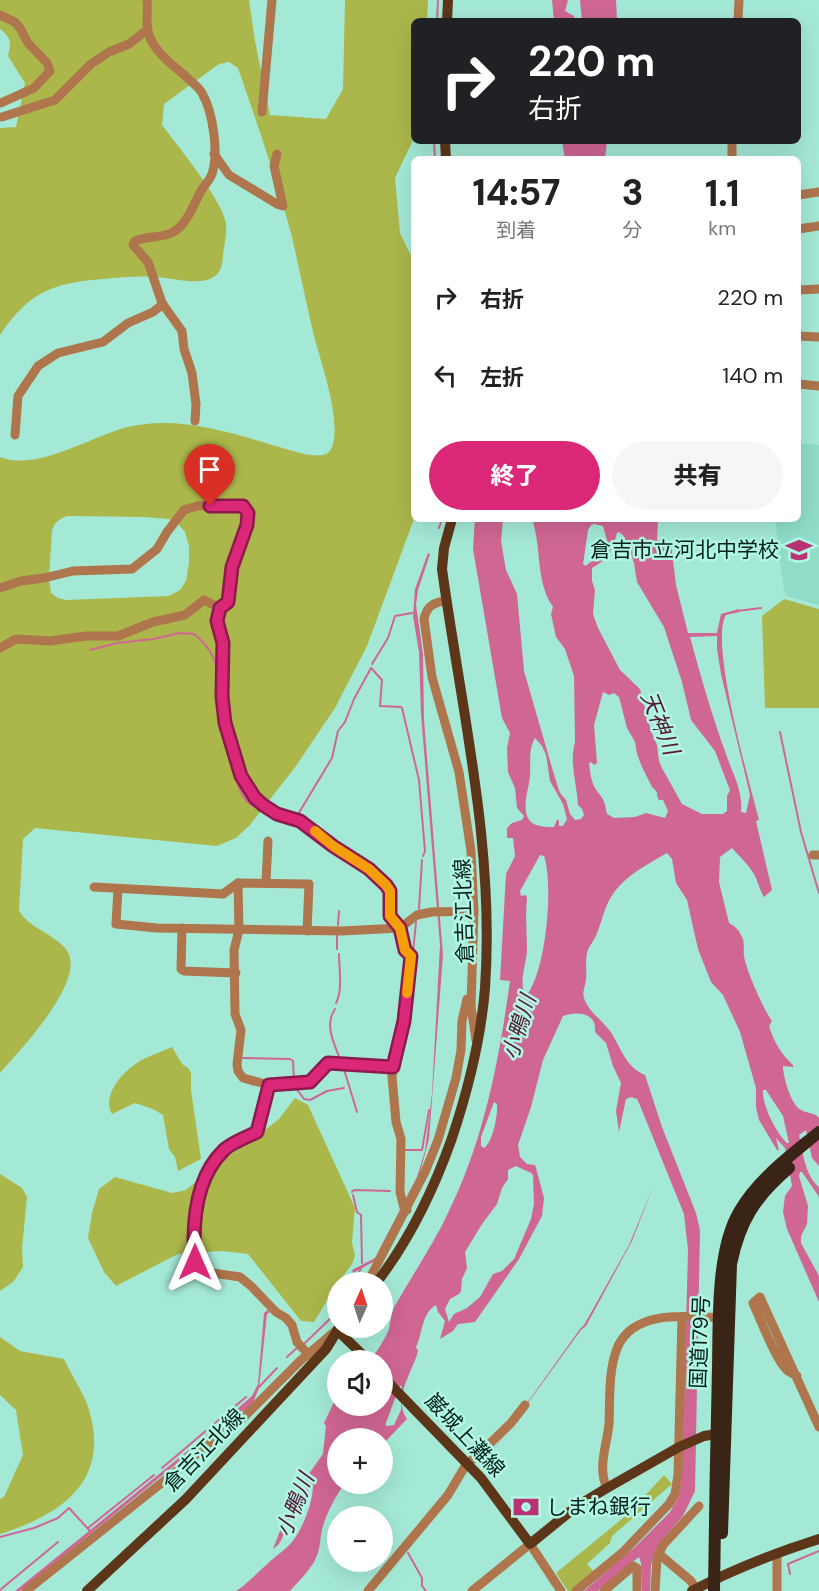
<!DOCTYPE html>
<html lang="ja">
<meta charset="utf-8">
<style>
:root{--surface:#fff;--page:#f6f6f6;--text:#222;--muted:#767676;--accent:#db2777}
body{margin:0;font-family:"DM Sans","Noto Sans JP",sans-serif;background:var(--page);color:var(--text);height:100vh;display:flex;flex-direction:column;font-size:22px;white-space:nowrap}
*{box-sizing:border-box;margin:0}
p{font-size:20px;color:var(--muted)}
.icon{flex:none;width:33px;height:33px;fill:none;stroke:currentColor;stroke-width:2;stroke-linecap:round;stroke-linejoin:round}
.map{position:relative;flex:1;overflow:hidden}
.sheet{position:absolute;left:411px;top:156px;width:390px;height:366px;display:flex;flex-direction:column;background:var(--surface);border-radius:9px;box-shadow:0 6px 24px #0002}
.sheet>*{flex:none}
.banner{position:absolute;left:411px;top:18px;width:390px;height:126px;border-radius:9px;box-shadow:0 6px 24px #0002;background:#202124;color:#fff;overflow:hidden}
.needle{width:39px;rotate:3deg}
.controls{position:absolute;left:327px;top:1272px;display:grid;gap:12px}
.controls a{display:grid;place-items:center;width:66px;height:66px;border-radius:50%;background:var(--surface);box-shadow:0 6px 24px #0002;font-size:30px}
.pin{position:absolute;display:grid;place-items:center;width:51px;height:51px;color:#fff;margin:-62px -26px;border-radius:50% 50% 50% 0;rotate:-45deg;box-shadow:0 0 6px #0007}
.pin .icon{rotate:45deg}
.me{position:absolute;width:66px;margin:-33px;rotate:0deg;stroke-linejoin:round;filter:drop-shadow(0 0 4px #0008)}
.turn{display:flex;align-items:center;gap:21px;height:126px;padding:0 18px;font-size:27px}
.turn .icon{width:78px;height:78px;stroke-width:2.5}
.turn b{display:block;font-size:42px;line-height:51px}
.eta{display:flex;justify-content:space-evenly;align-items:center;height:102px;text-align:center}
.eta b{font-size:36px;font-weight:800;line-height:42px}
.button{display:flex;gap:12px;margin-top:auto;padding:12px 18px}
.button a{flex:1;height:69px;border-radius:36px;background:var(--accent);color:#fff;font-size:24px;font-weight:800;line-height:69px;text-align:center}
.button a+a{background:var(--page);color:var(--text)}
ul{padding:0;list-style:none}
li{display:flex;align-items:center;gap:18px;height:78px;padding:0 18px}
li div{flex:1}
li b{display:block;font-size:22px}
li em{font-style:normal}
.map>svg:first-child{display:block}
.built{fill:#8fddc8}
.green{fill:#abb74b;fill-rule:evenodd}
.water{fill:#d06694;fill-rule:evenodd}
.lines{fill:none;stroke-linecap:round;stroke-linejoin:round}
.stream{stroke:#d06694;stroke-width:2}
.minor{stroke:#af754d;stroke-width:9}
.major{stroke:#5d361a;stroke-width:10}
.highway{stroke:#3a2416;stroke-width:12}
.route-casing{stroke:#8e194d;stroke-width:15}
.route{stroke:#db2777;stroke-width:10}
.slow{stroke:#f59e0b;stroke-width:10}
.labels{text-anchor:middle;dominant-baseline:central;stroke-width:5;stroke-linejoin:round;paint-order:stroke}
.poi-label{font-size:21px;fill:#04201a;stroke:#b1f7e3;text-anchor:end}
.street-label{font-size:21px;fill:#04201a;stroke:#b1f7e3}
.water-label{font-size:22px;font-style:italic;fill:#581536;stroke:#b1f7e3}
</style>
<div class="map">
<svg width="819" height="1591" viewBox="0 0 819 1591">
<rect width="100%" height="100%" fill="#a4e9d6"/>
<!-- built -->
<path class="built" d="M798 443 819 445V605L789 597 785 594 782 577 775 519H798Z"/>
<!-- green -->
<g class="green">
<path d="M0 0H249L255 41 270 115 326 119 343 89 345 0H428L427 21H414V138L395 178 400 233 410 254 414 257V519L367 646 335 708 296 766 250 825 236 838 217 846 35 828 23 839 19 910C27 927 52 933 65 948 91 977 19 1051 0 1073V457C37 472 91 436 128 427 186 413 248 439 304 454 314 455 328 459 332 447 342 421 321 363 314 336 306 302 299 267 291 233 276 178 257 123 238 68L229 62 219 64 164 104 162 125C177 145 224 202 226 224 227 235 224 246 223 256 222 268 220 276 207 280 192 284 173 278 157 277 139 276 121 277 103 279 52 283 29 292 0 335V128L16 127 25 83 8 56C11 43 12 38 0 29ZM68 516 144 517 169 519 177 523 185 532 189 546V563L186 581 180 590 169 596 66 600 58 598 51 593 49 577 52 531C55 521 59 519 68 516Z"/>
<path d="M784 599 819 609V708H765L762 616Z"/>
<path d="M172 1047 182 1064 188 1068 191 1073V1090L201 1159 178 1171 175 1157 169 1149 163 1115 153 1109 135 1103 112 1114C102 1096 121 1073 137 1063 147 1056 161 1052 172 1047Z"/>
<path d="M295 1098 308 1105 355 1208 352 1242 355 1256 352 1264 337 1284 314 1322 301 1321 248 1254 222 1251 178 1254 116 1286 104 1272 88 1238 92 1213 99 1189 115 1177 172 1193 186 1190 220 1162 260 1134 279 1119Z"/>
<path d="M0 1174 22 1188 27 1197 22 1248 23 1267 13 1282 0 1291Z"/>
<path d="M0 1337 20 1351 64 1359C71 1374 81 1389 87 1404 113 1479 64 1514 0 1534V1499L4 1497 23 1455 16 1410 0 1395Z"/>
<path d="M664 1475 672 1484 612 1536 610 1543 587 1564 595 1573 573 1591H568L556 1573 628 1514Z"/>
</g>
<!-- water -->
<g class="water">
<path d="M552 0H568L565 11 574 16 576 21H554Z"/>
<path d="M580 0H616L617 21H582Z"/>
<path d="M562 141H607L605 159H565Z"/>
<path d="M475 519H503L501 541 506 570 517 594 524 671 555 778 560 793 566 800 570 814 575 820 581 819 584 815 582 809 578 805C577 784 569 763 575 742L574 676 565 649 556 637 551 614 553 607C535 581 542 547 532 519H658L657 540 671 544 676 585 688 633H717L721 614 739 609V612L726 615C709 642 750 784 759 820L756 821 772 890 764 897C759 889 758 881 754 874 748 864 739 856 732 848L720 857 719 882 729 923C736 927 739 930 742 937 745 943 743 949 744 956 746 970 764 1010 772 1021L769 1026C774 1042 781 1054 793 1065V1067L783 1066C783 1077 791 1105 801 1110 808 1114 814 1112 819 1118V1166L812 1158 806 1130 799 1135C803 1152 805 1176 819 1187V1197L802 1172H800L799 1176 808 1206 807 1224 801 1236V1243L819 1276V1302L787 1229 783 1212 785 1196 792 1186 785 1148 776 1138 779 1150H777L759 1120 756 1107V1088L740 1032 723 995 711 982 698 949 687 900 676 883 672 859 667 853C648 864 628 874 615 891 605 904 603 918 597 933 595 940 589 945 587 953 585 962 587 971 586 980 585 987 582 992 584 998 588 1012 604 1021 612 1034 621 1049 627 1068 645 1075L662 1127 696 1213 700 1230 695 1491 683 1516 662 1540 656 1550 651 1565 650 1591H642L641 1563 639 1557 598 1591H584L635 1547 670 1512 679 1496 682 1479 688 1250 684 1214 639 1103 637 1099 631 1097 626 1099 619 1132 616 1111 621 1083 613 1066 606 1043 595 1032C597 1012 577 1011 563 1016L543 1060 531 1107 518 1145 520 1157 527 1164 535 1165 536 1168 544 1198 542 1216 519 1259 475 1322 458 1324 453 1331 440 1339 445 1321 438 1312 436 1305C421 1314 423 1333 416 1347L418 1351C413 1372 392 1397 407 1419L383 1444 382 1438H338V1484H344C336 1496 327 1512 323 1526 319 1539 322 1547 314 1562 308 1572 298 1582 290 1591H236C247 1584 255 1575 264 1567 273 1558 284 1551 292 1542 303 1528 313 1503 313 1485L310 1486C306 1501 293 1510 287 1524 283 1534 283 1543 273 1549L294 1495 323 1454 326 1426 324 1423 337 1396 338 1406H382V1360H370C377 1352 385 1339 389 1329 391 1321 391 1311 396 1304 413 1274 433 1245 448 1213 484 1140 499 1061 510 981L500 980 506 874 515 856 513 838H507V828L512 823 522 820 524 816 517 808 515 788 508 772 507 748 510 733 502 718 473 549ZM594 524 603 526 609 548C603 558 593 558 586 566L583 564 588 530 591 525ZM619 532 623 535 627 542 634 563 637 582 664 627 682 682 691 720 715 751 728 785 730 790 727 796V811L723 814H702L682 804 662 768 659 761 657 745 651 731 640 689 620 670 598 628 593 614 595 590 592 581V568C607 561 613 548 617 533ZM716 636H717V649L721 674 750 795 746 813 741 812C743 790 733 775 726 754 712 716 701 677 690 637ZM603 692 609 695 614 693 619 697 627 728 635 742 637 754 642 767 652 787 657 792V796L659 800H663L668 811 665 818 646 813 635 817 614 818 607 814C604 798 604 801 595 788 591 781 590 771 589 763L591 762 594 765 597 763 594 725ZM535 738 542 746 546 755 550 781 563 804 567 819 563 826H559V820H557L554 827C548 827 537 827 531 822 520 811 529 789 530 776 531 763 528 750 535 738ZM540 855 544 856C554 884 546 975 525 997 519 977 526 968 527 950 527 932 525 915 527 898L526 895 521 896 520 891ZM763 1090H766L783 1116 789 1143H787C776 1133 762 1105 763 1090ZM494 1102 497 1104C498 1114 493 1142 484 1148L481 1146V1137ZM516 1166 531 1173 533 1175 534 1204 531 1219 514 1259 502 1271 493 1274 480 1297 467 1308 454 1314 449 1322 445 1309 450 1299 459 1294 461 1291 462 1279 467 1268 465 1252 482 1224 497 1204 502 1188 508 1179V1170ZM400 1385 402 1387 401 1410 394 1425 386 1426V1423Z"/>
<path d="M428 553 430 554 418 590 416 605 423 654 424 720 443 955 429 1139 418 1180 375 1261 353 1273 352 1270 375 1258 417 1177 425 1151 432 1093 440 945 421 714 419 652 413 616 415 589Z"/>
<path d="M653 1187 632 1241 586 1326 581 1330 482 1466 580 1329 584 1325 629 1245Z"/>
<path d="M268 1310 270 1312 267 1314 259 1388 252 1405 234 1417 20 1591H15L206 1436 252 1396 258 1384 264 1313Z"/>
</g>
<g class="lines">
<!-- stream -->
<g class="stream">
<path d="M437 21 438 0"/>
<path d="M434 141 435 159"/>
<path d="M439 528 442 519"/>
<path d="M737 611 761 608"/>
<path d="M90 650 117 643 153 639 180 633 194 634C207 644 215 657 218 673"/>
<path d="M372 664 388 638 395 616 412 613"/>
<path d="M780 732 801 832 819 893"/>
<path d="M232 763C242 799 240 801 275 818"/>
<path d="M297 816 332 758 338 731 345 722 354 699 371 668 382 680 380 706 401 707 402 708 419 780 425 851 423 856"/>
<path d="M419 909 422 860"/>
<path d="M338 925 339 911"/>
<path d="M337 949V935"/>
<path d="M413 952 416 922"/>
<path d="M336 1003C343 990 339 968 339 954"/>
<path d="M335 1009C324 1025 334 1043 340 1059"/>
<path d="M242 1058 290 1059 293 1061 294 1080"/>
<path d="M343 1066 357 1112"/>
<path d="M295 1087 304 1099 310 1100 327 1091 344 1088"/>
<path d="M404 1150H422L429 1110"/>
<path d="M352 1192 354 1190 390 1191"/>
<path d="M353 1195 357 1212 361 1215 362 1263"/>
<path d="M352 1282 361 1269"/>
<path d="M303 1345 338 1311"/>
<path d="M287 1357 298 1347"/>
<path d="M259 1387 277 1368"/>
<path d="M162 1468 246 1397"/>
<path d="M88 1528 154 1475"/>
<path d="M0 1537 34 1528 58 1518 69 1508 90 1531"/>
<path d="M408 1553 422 1578V1586L426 1591"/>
<path d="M790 1574 788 1564 819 1551"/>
<path d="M0 1590 58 1542"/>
</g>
<!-- minor -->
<g class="minor">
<path d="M147 0C148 10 146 22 148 32 153 50 170 63 183 74 189 80 198 86 202 93 213 112 219 153 212 174 209 182 201 188 198 197 192 208 186 224 175 231 163 239 148 235 135 241L133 245 148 262 162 303 182 331 184 349 192 373 196 404 195 421"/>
<path d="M0 15 15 22 20 28 28 43 47 63 50 71 34 88 1 103"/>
<path d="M738 21 739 0"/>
<path d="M262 112 272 0"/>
<path d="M2 117 55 100 91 64 109 52 129 44 148 29"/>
<path d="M214 154 229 175 277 204 283 206 274 166 277 154"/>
<path d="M732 159V141"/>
<path d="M798 195 819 192"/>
<path d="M798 229 819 226"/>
<path d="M798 290 819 289"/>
<path d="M798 336 819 337"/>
<path d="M798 384 819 386"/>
<path d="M15 435 18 396 38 366 58 353 103 342 128 323 153 312 163 304"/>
<path d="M0 588 21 581 44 578 73 571 132 569 157 549 167 532 184 510 197 506 222 505 243 506 248 513 247 525 232 567 228 602 220 608 217 621 223 643 222 696 225 723 241 776 255 798 263 805 277 814 300 821 333 846 369 869 386 885 390 891V916L400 928 405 950 411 956 404 1021 392 1076 396 1122 401 1139 400 1192 404 1208 407 1210"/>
<path d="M447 600C434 603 427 605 424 619L432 677 459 772 471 851 474 911 471 1006 476 1040"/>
<path d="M0 648 16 639 50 641 86 636H118L153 622 185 615 204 600 220 608"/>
<path d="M813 855H819"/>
<path d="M266 882 268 841"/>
<path d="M238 883 239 930 234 950 235 1014 241 1030 237 1064 238 1071 243 1078 269 1085 297 1083 311 1081 329 1063 393 1067"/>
<path d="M94 887 223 894 238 883 309 884 307 931"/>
<path d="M118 889 116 924 157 928 342 931 400 928 417 915 432 912 474 911"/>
<path d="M182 928 181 969 184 971 236 973"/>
<path d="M269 1085 257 1132C247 1137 231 1143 224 1150 195 1178 192 1224 195 1262L206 1272 240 1277 251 1286 276 1312 286 1318 292 1325 297 1342 308 1354"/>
<path d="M368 1282 425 1172 438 1140 456 1078 461 1050 462 1021 467 999"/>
<path d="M797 1376C794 1374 791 1373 788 1371 777 1363 760 1318 753 1303L760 1297 819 1427"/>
<path d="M607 1488C597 1468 607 1445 609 1424 610 1400 608 1369 618 1346 636 1308 690 1317 724 1318"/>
<path d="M659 1554 691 1581 696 1589"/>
<path d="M26 1591 174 1473 224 1431 241 1420 300 1361 333 1333"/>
<path d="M368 1591 448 1495 467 1463 476 1457 511 1423 525 1405"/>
<path d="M472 1591 530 1544 561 1591"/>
<path d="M576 1591 623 1552 669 1504 675 1494 678 1475 682 1317"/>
<path d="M604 1591 633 1566 637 1568V1591"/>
<path d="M655 1591 657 1558 663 1545 699 1506"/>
<path d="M777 1591V1553"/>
</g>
<!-- major -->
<g class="major">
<path d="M447 21 448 0"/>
<path d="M445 141 446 159"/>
<path d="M377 1282C410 1239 434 1189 452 1138 468 1090 481 1039 485 988 495 847 461 708 442 569L444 548 452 519"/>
<path d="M337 1330 368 1360"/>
<path d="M382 1376 481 1478 530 1544 577 1506 607 1488 679 1447 704 1436 723 1433"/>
<path d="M87 1591 186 1499 326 1349 339 1328"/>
<path d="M692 1591C733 1569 775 1553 819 1539"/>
</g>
<!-- highway -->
<g class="highway">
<path d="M722 1533 731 1264C740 1221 755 1197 789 1168"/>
<path d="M714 1591C715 1517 716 1442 718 1368 719 1323 716 1251 739 1212 758 1179 790 1156 819 1132"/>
</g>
</g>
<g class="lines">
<!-- route casing -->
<g class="route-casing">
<path id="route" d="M195 1262C192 1224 195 1178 224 1150 231 1143 247 1137 257 1132L269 1085 310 1082 328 1063 393 1067 404 1021 411 956 405 950 400 928 390 916V891L386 885 369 869 333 846 300 821 277 814 263 805 255 798 241 776 225 723 222 696 223 643 217 621 220 608 228 602 232 567 247 525 248 513 243 506H210"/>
</g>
<!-- route -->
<use href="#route" class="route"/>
<!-- slow -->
<path class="slow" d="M315 831 333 846 369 869 386 885 390 891V916L400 928 405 950 411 956 407 993"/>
</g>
<!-- icons -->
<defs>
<g id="school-bare" transform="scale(2.07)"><path d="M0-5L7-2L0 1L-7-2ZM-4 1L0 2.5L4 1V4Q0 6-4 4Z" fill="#b83274" stroke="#b1f7e3" stroke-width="2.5" paint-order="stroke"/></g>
<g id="bank-bare" transform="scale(2.07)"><path d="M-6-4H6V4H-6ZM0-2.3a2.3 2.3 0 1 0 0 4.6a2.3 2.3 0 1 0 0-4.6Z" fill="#b83274" stroke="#b1f7e3" stroke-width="2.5" paint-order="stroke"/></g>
</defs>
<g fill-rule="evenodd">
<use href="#school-bare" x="799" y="550"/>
<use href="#bank-bare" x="526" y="1507"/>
</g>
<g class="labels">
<!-- poi labels -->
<g class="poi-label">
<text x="779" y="550">倉吉市立河北中学校</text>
<text x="546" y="1507" text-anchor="start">しまね銀行</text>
</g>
<!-- street labels -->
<g class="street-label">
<text transform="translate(464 911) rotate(-92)">倉吉江北線</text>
<text transform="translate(700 1342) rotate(-88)">国道179号</text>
<text transform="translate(465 1435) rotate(47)">巌城上灘線</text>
<text transform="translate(204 1450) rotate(-46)">倉吉江北線</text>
</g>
<!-- water labels -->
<g class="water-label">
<text transform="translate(660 723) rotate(68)">天神川</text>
<text transform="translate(519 1027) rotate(-73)">小鴨川</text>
<text transform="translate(295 1505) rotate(-68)">小鴨川</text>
</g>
</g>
</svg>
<div class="controls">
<a><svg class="needle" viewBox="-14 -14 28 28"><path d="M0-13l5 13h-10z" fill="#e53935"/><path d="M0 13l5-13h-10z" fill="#767676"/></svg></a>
<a><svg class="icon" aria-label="sound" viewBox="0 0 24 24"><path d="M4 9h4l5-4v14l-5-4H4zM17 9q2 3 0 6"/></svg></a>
<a>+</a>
<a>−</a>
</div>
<div class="pin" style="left:210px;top:506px;background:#d93025"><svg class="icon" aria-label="arrive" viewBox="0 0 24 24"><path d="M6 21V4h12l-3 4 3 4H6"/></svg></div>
<svg class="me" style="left:195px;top:1262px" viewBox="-20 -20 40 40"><path d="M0-17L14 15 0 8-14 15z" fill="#db2777" stroke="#fff" stroke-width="4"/></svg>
<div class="banner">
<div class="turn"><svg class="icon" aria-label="right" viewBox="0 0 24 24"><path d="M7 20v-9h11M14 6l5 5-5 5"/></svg><div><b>220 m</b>右折</div></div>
</div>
<section class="sheet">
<div class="eta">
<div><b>14:57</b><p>到着</p></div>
<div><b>3</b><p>分</p></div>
<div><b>1.1</b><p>km</p></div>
</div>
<ul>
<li><svg class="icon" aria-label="right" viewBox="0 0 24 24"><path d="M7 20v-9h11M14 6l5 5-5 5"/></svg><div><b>右折</b></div><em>220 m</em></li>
<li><svg class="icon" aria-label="left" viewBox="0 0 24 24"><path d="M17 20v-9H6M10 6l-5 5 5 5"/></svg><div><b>左折</b></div><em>140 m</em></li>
</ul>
<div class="button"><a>終了</a><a>共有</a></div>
</section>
</div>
